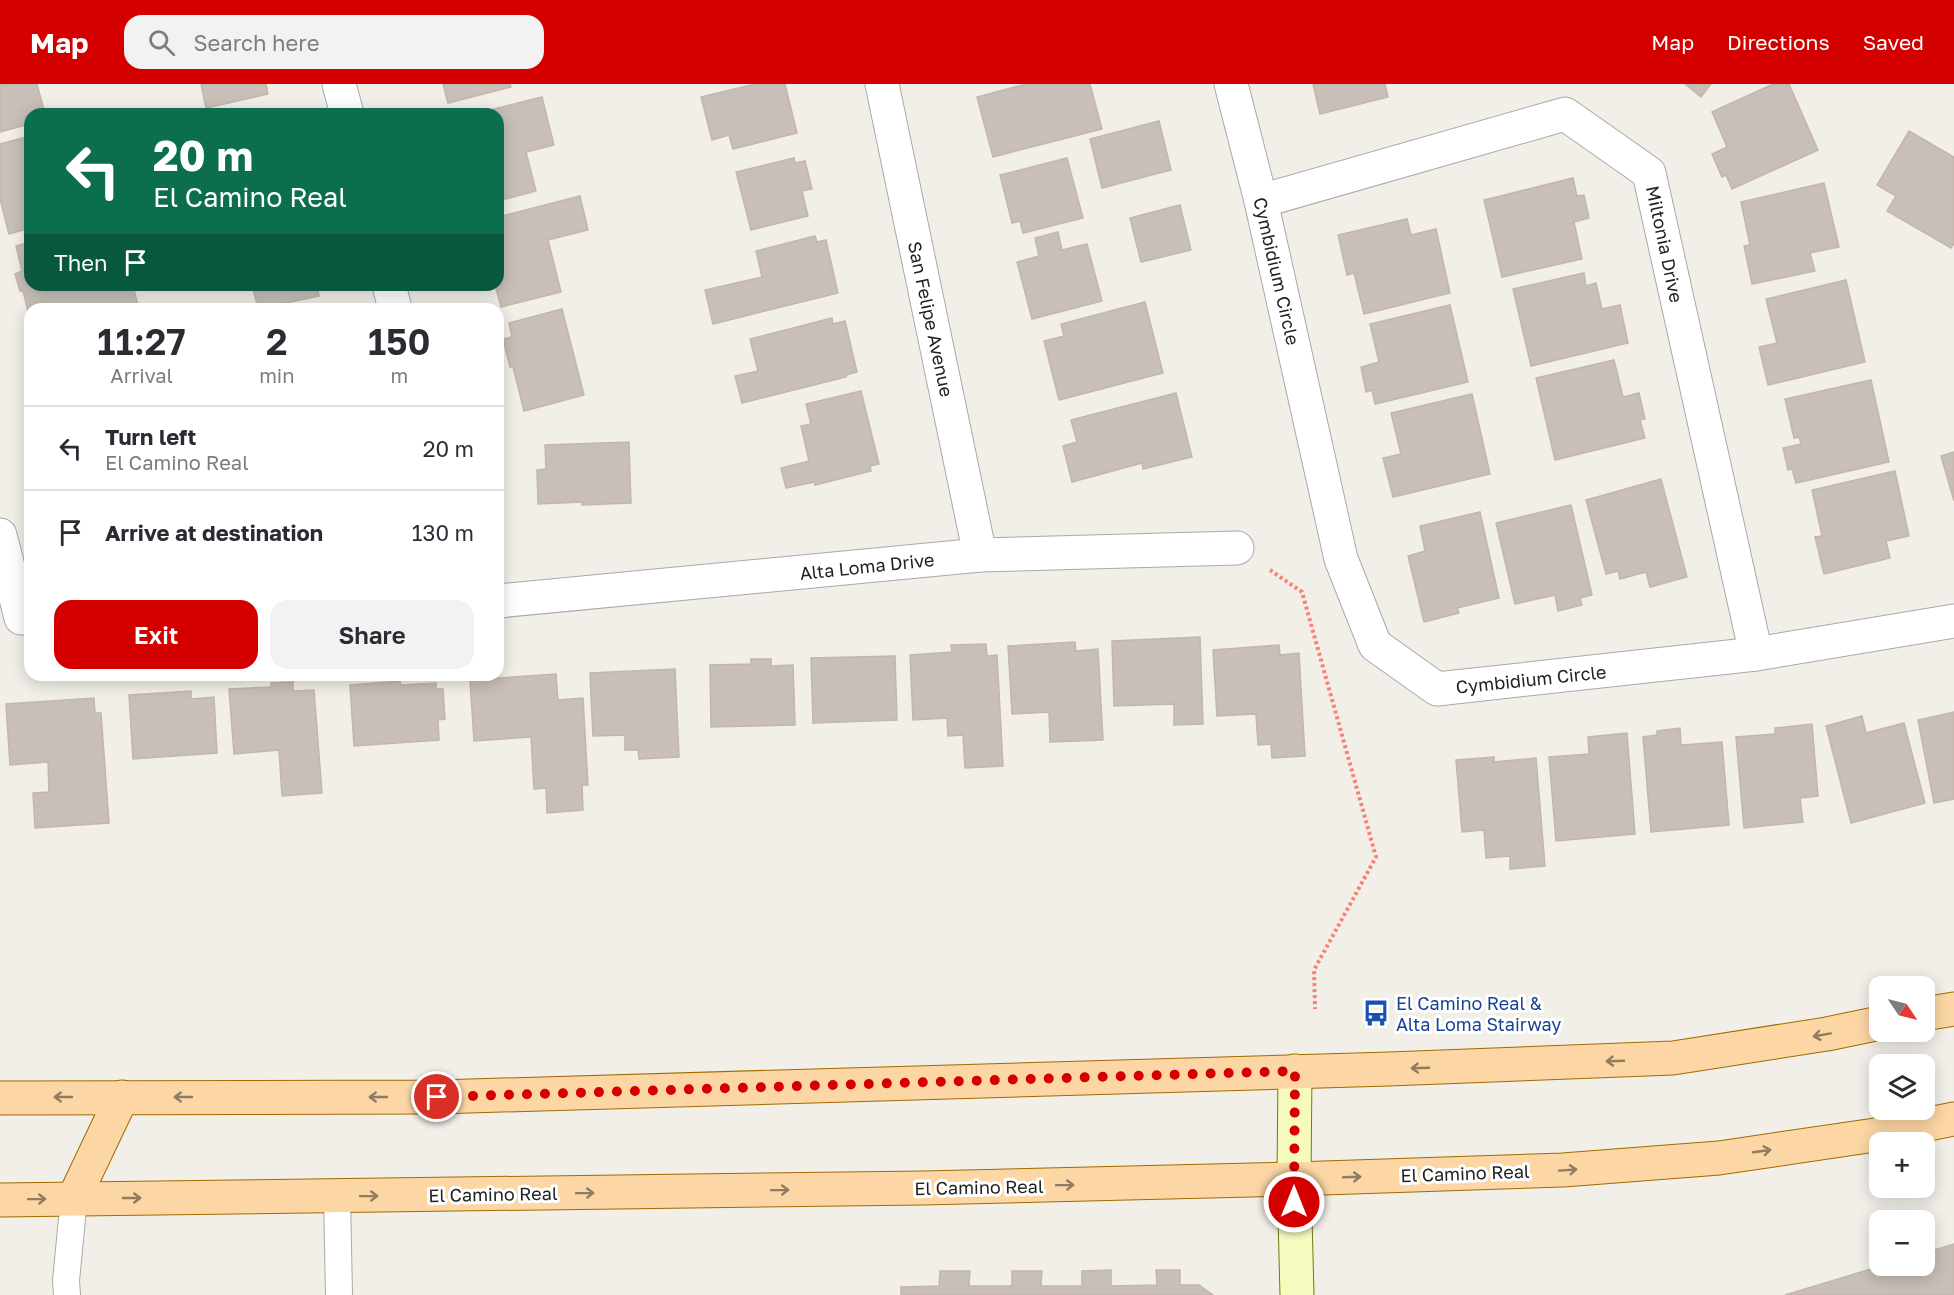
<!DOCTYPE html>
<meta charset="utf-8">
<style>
:root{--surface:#fff;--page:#f2f2f3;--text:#2b2b33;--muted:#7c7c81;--line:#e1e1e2;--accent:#d40000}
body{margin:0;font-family:"Golos Text",sans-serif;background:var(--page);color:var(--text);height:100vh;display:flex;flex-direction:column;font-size:22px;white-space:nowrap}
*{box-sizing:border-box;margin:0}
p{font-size:20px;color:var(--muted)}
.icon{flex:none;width:33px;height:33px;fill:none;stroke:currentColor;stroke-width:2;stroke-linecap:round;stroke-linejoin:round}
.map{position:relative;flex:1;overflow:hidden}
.details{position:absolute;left:24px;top:219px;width:480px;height:378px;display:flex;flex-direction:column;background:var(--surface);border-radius:18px;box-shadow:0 3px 15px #0003}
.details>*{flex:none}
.guide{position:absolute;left:24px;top:24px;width:480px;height:183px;border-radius:18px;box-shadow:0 3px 15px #0003;background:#0b6e4f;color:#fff;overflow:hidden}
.needle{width:39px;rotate:125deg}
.fabs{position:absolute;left:1869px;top:892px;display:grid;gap:12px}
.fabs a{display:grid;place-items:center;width:66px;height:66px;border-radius:12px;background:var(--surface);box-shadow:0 3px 15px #0003;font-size:30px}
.pin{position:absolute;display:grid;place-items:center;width:51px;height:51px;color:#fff;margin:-26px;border:3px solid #fff;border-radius:50%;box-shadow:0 2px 6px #0007}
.me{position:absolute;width:66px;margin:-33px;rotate:0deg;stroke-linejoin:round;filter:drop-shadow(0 0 4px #0008)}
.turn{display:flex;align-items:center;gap:21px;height:126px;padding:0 30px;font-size:27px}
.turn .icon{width:78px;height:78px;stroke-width:2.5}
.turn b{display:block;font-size:42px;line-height:51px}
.then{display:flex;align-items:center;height:57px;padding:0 30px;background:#0003;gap:12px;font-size:22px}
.eta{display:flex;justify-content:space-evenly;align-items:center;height:102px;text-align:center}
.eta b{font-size:36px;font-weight:600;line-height:42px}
.action{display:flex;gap:12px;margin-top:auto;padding:12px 30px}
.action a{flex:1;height:69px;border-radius:18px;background:var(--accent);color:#fff;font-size:24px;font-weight:600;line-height:69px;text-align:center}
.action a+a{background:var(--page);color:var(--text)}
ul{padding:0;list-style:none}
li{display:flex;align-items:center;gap:18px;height:84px;padding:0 30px;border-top:2px solid var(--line)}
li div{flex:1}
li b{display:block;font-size:22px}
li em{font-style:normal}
header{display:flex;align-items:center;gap:36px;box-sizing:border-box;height:84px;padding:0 30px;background:var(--accent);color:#fff}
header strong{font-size:28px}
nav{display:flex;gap:33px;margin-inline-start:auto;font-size:21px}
.search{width:420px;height:54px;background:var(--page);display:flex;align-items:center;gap:15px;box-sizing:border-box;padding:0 21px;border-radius:18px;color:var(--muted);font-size:22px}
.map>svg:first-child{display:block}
.building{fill:#c7bfb8;stroke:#c4b6ab;stroke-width:1.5}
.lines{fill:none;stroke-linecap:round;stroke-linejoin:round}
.lane-casing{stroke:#a9a9a9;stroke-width:28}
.street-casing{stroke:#a9a9a9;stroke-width:35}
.secondary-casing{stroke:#707d05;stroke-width:35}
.primary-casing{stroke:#a06b00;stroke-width:35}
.path{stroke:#fa8072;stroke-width:4;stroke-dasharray:3 3;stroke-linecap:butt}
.lane{stroke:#fff;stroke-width:26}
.street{stroke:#fff;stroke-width:33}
.secondary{stroke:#f7fabf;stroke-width:33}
.primary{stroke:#fcd6a4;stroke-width:33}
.oneway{stroke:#8f7c63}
.route{stroke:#d40000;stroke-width:10;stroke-dasharray:0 18}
.labels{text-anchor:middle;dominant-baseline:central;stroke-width:6;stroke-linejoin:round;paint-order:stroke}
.street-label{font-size:18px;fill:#222;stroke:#fff}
.transit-label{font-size:18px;fill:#164399;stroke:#fff;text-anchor:start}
</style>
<header>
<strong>Map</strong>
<div class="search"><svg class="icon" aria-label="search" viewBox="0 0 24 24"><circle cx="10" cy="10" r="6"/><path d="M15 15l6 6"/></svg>Search here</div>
<nav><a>Map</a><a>Directions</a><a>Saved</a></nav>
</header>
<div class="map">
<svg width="1954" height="1211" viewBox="0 0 1954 1211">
<rect width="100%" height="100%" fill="#f2efe9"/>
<!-- building -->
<g class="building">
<path d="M0 0H37L45 30H30V40L0 48Z"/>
<path d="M201 0H266L268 10 206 24Z"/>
<path d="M443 0H510L511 3 448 19Z"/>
<path d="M755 0H785L797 49 733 65 729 51 712 56 701 13Z"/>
<path d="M1026 0H1090L1102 45 993 73 977 13Z"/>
<path d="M1313 0H1385L1388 13 1320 30Z"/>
<path d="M1685 0H1711L1701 13Z"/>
<path d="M1773 0H1789L1818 66 1732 105 1726 91 1722 93 1712 70 1727 63 1712 28Z"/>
<path d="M542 13 554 61 526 68 536 107 498 117V30H475Z"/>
<path d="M268 25 269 30H246Z"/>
<path d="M1159 37 1171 86 1102 104 1090 55Z"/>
<path d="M1909 47 1954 73V159L1951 164 1887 127 1896 112 1877 101Z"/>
<path d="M30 52V144L9 150 0 115V60Z"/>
<path d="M794 74 795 79 805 77 812 105 802 107 808 132 751 146 736 88Z"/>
<path d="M1067 74 1083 134 1023 149 1020 137 1012 139 1000 91Z"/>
<path d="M1573 94 1577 112 1584 111 1589 134 1574 138 1582 175 1502 193 1484 116Z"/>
<path d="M1824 99 1839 163 1810 169 1815 187 1752 200 1744 162 1750 161 1741 118Z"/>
<path d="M580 112 588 146 548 156 561 208 501 223 495 201H498V133Z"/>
<path d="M1180 121 1191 166 1141 178 1130 134Z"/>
<path d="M1407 135 1411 151 1436 145 1450 209 1364 230 1354 189 1347 191 1338 151Z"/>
<path d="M1058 148 1062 166 1087 160 1102 217 1032 235 1017 178 1039 172 1035 154Z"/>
<path d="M815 152 817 158 826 156 838 209 713 240 705 206 762 193 756 167Z"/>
<path d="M30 158V201H133L138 222 127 225H30V235L23 207H20L15 190 22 187 16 162Z"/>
<path d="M1584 189 1586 202 1596 199 1602 225 1620 221 1628 259 1531 282 1513 205Z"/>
<path d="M1846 196 1865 278 1768 301 1759 263 1777 259 1766 215Z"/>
<path d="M252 201H317L319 212 258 225Z"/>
<path d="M1145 218 1163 289 1059 316 1044 257 1064 252 1061 240Z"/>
<path d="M1450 221 1468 298 1375 320 1372 306 1366 308 1361 283 1379 278 1370 240Z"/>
<path d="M562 225 584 311 524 327 513 283H510L503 255 512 253 509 239Z"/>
<path d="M832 234 833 240 845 237 857 288 846 291V293L742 319 735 292 758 287 750 255Z"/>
<path d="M1614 276 1623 313 1639 309 1645 335 1640 336 1645 354 1555 376 1536 294Z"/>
<path d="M1871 296 1889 378 1796 399 1792 385 1788 386 1783 364 1801 360 1799 353 1794 354 1785 315Z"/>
<path d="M861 307 879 380 870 382 871 387 815 401 814 398 786 404 781 384 809 377 801 342 811 340 806 320Z"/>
<path d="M1176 309 1192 373 1143 385 1142 379 1072 398 1063 362 1077 358 1071 336Z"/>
<path d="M1472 310 1490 390 1393 413 1383 374 1401 370 1391 329Z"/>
<path d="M629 358 631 419 582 421V418L538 420 537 386 546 385 545 361Z"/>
<path d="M1954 368V417L1941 372Z"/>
<path d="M1895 387 1909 452 1886 457 1890 474 1824 490 1815 453 1822 452 1812 406Z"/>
<path d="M1661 395 1687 493 1650 503 1646 488 1620 495 1618 487 1606 490 1586 416Z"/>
<path d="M1571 421 1592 511 1580 514 1582 521 1558 527 1555 511 1515 520 1496 439Z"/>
<path d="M1480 428 1499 514 1457 524 1459 529 1424 538 1408 472 1425 467 1420 442Z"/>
<path d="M1200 553 1203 640 1174 641V620L1114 622 1112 557Z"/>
<path d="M1075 558 1076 567 1098 565 1103 656 1050 658 1049 628 1012 630 1008 562Z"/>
<path d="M986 560 987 572 997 571 1003 682 965 684 963 651 948 652 947 634 913 636 910 571 952 568 951 561Z"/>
<path d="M1279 561 1280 571 1299 569 1305 672 1272 674 1271 660 1258 661 1256 630 1217 632 1213 566Z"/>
<path d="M895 572 897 636 813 639 811 574Z"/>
<path d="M751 575H771V582L793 581 795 641 711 643 710 581 751 580Z"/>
<path d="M675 585 679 673 639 675 638 666H625V651L593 652 590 589Z"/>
<path d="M556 590 558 616 583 614 588 701H582L583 726 547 729 546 704 534 705 531 653 474 657 470 596Z"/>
<path d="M400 597 401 601 436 599V605H443L445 635 438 636 439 656 354 662 350 601Z"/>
<path d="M293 598V607L314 606 322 709 282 712 279 666 234 670 229 605 271 603V599Z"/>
<path d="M191 607V615L214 613 217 669 133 675 129 611Z"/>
<path d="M94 614 95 629H101L109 739 35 744 33 709 49 708 48 678 10 681 6 620Z"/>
<path d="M1954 628V715L1934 719 1918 636Z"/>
<path d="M1862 632 1866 649 1904 639 1925 719 1851 739 1826 642Z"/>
<path d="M1812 640 1818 712 1800 714 1803 738 1744 744 1736 653 1775 650V644Z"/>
<path d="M1680 644 1681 661 1722 658 1729 741 1651 748 1643 653 1657 651V647Z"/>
<path d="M1627 649 1635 750 1556 757 1549 673 1589 670 1588 653Z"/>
<path d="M1494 673V678L1536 674 1545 782 1510 785V772L1486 774 1484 746 1462 748 1456 676Z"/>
<path d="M1954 1160V1211H1785L1881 1182H1924V1169Z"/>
<path d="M1111 1186V1202L1157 1201 1156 1186H1180V1201H1199L1213 1211H901V1203L939 1202 940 1187H970L969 1202H1012V1187H1042L1041 1202H1082V1187Z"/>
</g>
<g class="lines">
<!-- lane casing -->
<g class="lane-casing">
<g id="lane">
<path d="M337 1112 339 1211"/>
<path d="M67 1211 66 1197 74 1114"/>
</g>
</g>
<!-- street casing -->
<g class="street-casing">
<g id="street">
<path d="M339 0 347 30"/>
<path d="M882 0 980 471"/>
<path d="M1231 0 1261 117 1341 475 1375 561 1437 605 1756 570 1954 537"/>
<path d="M1261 117 1565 30 1649 89 1756 570"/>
<path d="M389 201 395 225"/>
<path d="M0 451 21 534"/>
<path d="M498 517 980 471 1237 464"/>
</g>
</g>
<!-- secondary casing -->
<g class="secondary-casing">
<path id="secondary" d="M1295 987 1294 1095 1297 1211"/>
</g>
<!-- primary casing -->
<g class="primary-casing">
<g id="primary">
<path d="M1924 930 1954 925"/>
<path d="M0 1014 437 1013 1389 985 1673 974 1827 950 1880 939"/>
<path d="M74 1114 122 1013"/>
<path d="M0 1116 923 1104 1294 1095 1563 1086 1719 1074 1875 1051 1954 1035"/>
</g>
</g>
<!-- path -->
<path class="path" d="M1270 486 1302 508 1376 773 1314 886 1315 925"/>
<!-- lane -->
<use href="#lane" class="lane"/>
<!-- street -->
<use href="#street" class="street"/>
<!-- secondary -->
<use href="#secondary" class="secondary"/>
<!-- primary -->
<use href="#primary" class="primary"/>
</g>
<!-- one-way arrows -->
<defs><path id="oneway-shaft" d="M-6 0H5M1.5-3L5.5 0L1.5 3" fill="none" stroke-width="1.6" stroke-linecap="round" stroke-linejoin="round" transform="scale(1.5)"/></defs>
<g class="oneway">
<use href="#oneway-shaft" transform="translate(1822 951) rotate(170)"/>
<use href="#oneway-shaft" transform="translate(1615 977) rotate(178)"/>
<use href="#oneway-shaft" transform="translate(1420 984) rotate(178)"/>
<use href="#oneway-shaft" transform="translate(63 1013) rotate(180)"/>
<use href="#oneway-shaft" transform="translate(183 1013) rotate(180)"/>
<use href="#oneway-shaft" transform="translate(378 1013) rotate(180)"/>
<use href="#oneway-shaft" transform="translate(1762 1067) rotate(-8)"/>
<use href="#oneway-shaft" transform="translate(1568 1086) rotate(-4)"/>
<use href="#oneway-shaft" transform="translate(1352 1093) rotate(-2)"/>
<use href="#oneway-shaft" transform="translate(1065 1101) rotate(-1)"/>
<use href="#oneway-shaft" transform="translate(780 1106) rotate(-1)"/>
<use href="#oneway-shaft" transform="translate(585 1109) rotate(-1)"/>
<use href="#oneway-shaft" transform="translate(369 1112) rotate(-1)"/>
<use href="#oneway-shaft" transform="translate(132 1114)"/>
<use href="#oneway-shaft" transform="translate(37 1115) rotate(-1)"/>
</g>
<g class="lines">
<!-- route -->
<path class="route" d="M437 1013 1295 987 1294 1118"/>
</g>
<!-- icons -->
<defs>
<g id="bus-bare" transform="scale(2.07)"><path d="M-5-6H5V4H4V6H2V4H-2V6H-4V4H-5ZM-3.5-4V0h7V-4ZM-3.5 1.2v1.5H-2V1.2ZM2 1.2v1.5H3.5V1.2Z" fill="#1a4fb4" stroke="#fff" stroke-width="2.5" paint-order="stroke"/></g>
</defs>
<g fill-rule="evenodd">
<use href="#bus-bare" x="1376" y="929"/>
</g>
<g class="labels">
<!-- street labels -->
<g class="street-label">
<text transform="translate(1665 160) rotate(78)">Miltonia Drive</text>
<text transform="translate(1277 187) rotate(77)">Cymbidium Circle</text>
<text transform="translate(931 235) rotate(78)">San Felipe Avenue</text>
<text transform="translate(867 482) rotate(-6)">Alta Loma Drive</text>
<text transform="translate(1531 595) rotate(-6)">Cymbidium Circle</text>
<text transform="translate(1465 1089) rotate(-2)">El Camino Real</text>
<text transform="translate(979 1103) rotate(-1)">El Camino Real</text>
<text transform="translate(493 1110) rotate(-1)">El Camino Real</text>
</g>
<!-- transit labels -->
<g class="transit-label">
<text x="1396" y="919">El Camino Real &amp;<tspan x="1396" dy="21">Alta Loma Stairway</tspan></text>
</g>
</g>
</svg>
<div class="fabs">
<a><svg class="needle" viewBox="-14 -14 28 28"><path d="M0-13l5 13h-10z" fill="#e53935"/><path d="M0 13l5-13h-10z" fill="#7c7c81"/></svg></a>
<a><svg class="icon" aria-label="layers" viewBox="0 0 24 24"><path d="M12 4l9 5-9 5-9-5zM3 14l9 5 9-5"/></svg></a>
<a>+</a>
<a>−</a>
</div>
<div class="pin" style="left:437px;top:1013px;background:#d93025"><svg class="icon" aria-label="arrive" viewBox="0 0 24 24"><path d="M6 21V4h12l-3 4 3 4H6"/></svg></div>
<svg class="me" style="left:1294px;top:1118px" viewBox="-20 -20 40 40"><circle r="17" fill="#d40000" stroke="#fff" stroke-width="3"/><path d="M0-11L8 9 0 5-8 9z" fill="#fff"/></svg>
<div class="guide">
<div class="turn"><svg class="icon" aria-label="left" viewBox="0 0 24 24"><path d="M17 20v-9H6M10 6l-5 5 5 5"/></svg><div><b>20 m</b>El Camino Real</div></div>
<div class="then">Then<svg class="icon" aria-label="arrive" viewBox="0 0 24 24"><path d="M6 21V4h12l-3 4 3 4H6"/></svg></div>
</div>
<section class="details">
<div class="eta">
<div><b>11:27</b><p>Arrival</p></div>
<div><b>2</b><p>min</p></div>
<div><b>150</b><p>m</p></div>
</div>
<ul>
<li><svg class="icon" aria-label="left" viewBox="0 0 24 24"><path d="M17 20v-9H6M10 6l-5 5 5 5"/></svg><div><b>Turn left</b><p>El Camino Real</p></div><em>20 m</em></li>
<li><svg class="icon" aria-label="arrive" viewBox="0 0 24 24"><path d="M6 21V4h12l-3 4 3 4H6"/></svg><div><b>Arrive at destination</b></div><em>130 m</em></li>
</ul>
<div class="action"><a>Exit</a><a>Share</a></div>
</section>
</div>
